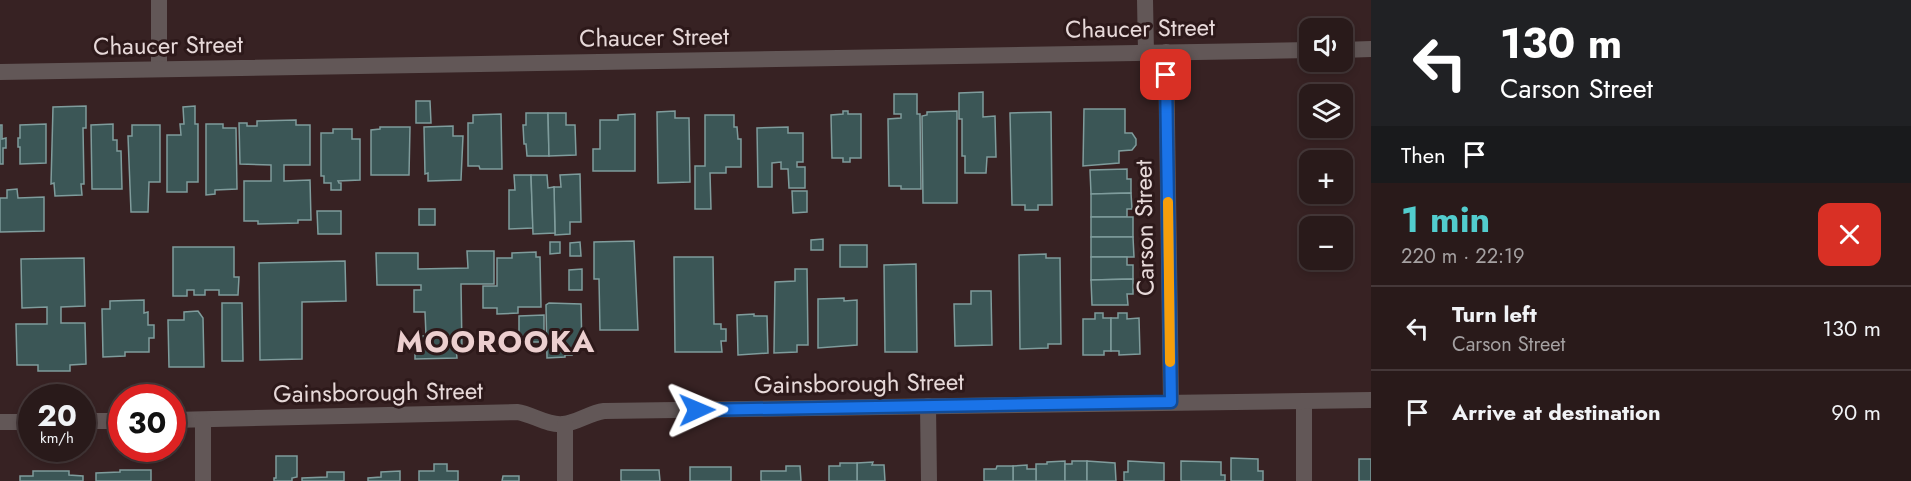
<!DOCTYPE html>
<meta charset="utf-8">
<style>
:root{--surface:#291a1a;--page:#312323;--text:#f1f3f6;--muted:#a5a1a2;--line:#453839;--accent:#52cdce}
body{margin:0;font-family:Jost,sans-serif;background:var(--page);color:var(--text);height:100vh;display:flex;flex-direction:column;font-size:22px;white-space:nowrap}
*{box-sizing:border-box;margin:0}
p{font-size:20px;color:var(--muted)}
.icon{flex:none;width:33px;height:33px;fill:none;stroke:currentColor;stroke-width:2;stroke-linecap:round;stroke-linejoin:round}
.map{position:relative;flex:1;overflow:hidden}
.details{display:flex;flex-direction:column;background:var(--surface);width:540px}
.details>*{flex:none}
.hud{background:#202124;color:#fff;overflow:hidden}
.buttons{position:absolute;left:1299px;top:18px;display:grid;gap:12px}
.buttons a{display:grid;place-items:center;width:54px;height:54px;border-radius:12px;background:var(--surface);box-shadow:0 3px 9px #0003,0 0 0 2px var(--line);font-size:30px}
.speed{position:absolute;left:18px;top:384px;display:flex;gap:12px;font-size:30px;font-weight:700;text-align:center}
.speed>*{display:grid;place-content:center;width:78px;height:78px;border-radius:50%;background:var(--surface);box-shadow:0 3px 9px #0003,0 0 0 2px var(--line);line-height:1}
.speed small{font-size:15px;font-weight:400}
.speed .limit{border:9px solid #d22;background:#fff;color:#111}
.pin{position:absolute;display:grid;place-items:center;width:51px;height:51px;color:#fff;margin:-26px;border-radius:12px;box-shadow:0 3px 9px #0006}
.me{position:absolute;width:66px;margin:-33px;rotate:89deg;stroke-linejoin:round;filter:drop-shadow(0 0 4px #0008)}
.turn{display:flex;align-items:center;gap:21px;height:126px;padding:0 30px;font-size:27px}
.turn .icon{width:78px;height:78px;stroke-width:2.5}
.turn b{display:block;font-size:42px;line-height:51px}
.then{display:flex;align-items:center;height:57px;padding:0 30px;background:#0003;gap:12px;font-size:22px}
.round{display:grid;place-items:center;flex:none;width:63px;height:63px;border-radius:12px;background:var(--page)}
.head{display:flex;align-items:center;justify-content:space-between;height:102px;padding:0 30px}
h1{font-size:36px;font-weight:700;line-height:45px;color:var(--accent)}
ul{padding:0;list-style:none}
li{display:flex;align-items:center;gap:18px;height:84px;padding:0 30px;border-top:2px solid var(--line)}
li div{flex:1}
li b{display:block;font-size:22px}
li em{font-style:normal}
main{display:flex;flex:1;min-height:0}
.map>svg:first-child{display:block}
.building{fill:#3b5656;stroke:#7f9c9c;stroke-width:1.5}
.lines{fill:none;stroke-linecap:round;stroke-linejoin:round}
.minor{stroke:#625757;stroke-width:16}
.route-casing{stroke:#114b97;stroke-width:15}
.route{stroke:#1a73e8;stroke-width:10}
.slow{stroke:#f59e0b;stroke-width:10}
.labels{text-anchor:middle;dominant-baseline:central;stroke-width:6;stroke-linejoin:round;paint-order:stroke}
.street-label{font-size:24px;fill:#e7d9d9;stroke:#2d191a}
.district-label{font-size:30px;font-weight:bold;letter-spacing:1.5px;fill:#eccfcf;stroke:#2d191a}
</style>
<main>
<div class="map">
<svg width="1371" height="481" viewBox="0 0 1371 481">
<rect width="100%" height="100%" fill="#372223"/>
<!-- building -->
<g class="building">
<path d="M983 92V117L995 116 996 157H987L986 173H965V156H962V119H959V93Z"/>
<path d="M894 94H917V114H920L921 189H901V186H889L888 119 901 118V114H894Z"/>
<path d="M416 101H430L431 123H416Z"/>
<path d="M86 106V128H83L84 184H81L82 195 55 196 54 183 51 184 53 107Z"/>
<path d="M195 106V124H198V182H187V192H167V135H181L180 124H184L183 107Z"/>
<path d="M1084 109H1125V133H1132L1136 139V145L1132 150 1119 151V163L1083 166Z"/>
<path d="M675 111V118H689L690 182 658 183 657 112Z"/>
<path d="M843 111H848V114H861V158H850V162H843V158H832L831 115 843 114Z"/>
<path d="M957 111V203H923L922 116 927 115V112Z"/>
<path d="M1051 112 1052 205H1038V210H1025V205H1012L1010 113Z"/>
<path d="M526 113H548L549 156H527L526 144H524L523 125H526Z"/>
<path d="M548 113H566V125H575L576 155 549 156Z"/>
<path d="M501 114 502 169H480L479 166H468V123H473V115Z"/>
<path d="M635 114V171H593V149H600V120H618V115Z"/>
<path d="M705 115H734V127H737L738 139H741V167H726V173H710L711 209H695V166H705Z"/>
<path d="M296 120V125H310V165H284V181L310 180 311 220H298V223L258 224V221H244V181H271V165L240 164 239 123H247V126H257V121Z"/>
<path d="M46 124V163L20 164V147H18V138H20V125Z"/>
<path d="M113 124V140H117V151H121L122 189H92L91 125Z"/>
<path d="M206 124H223V128H236L237 189 215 190V194L206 195Z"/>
<path d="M0 125H2V139L6 138V148H3V164H0Z"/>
<path d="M132 125H160V182H149L148 212H131L128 136H132Z"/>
<path d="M453 126V136H463L461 180 428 181V173L425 174 424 127Z"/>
<path d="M380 127H410L409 175H371V130L380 129Z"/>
<path d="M788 127V133H803V162H797V167H805V188H789L788 169H781V162L772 163V187H758L757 128Z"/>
<path d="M333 129H352V139H360V180L338 181 339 183H341V190H331V183H324V176H321V133H333Z"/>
<path d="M1127 169V179H1131V193L1091 194 1090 170Z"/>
<path d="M580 174 581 222H570V234L555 235 554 187H561L560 175Z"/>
<path d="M514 175H531L533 228 509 229V190H515Z"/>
<path d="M531 175H547L548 188 554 187 555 233 533 234Z"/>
<path d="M17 189 18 198 44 197V231L0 232V198H7V190Z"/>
<path d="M792 191H807V212L793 213Z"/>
<path d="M1131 193 1132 209H1127V217H1091V194Z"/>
<rect x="419" y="209" width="16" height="16"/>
<path d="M317 211H341V234H318Z"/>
<rect x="1091" y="217" width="42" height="20"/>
<path d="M1091 237H1133L1134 257H1091Z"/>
<path d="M823 239V250H811V240Z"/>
<path d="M634 241 638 330H600L599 279H594V242Z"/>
<path d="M550 242H560V253L550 254Z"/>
<path d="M580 242 581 256H570V243Z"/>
<rect x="840" y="245" width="27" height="22"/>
<path d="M173 247H234V277H239L238 295H219V290H205V295H194V290H187V296H173Z"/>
<path d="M467 251H494V284H461L462 349H456L457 358 415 359V336H426L425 312H414V290H421V285H377L376 253H418V269L468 268Z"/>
<path d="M536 252V257H540L541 307H518V313L497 314V308H483V286H497V258H512V253Z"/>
<path d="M1046 254V258H1060L1061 344H1048V348L1020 349 1019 255Z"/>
<path d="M674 257H713L714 324H721V329H726V341H721L722 352H675Z"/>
<path d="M1091 257H1127V265H1133V279L1091 280Z"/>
<path d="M84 258 85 306 61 307V323H85L86 364 70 365V371H38V365H17L16 324H47V307L22 308 21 259Z"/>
<path d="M345 261 346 301 302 302V359L260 360 259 263Z"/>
<path d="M916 264 917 352H885L884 265Z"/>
<path d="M582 269V290H569V270Z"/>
<path d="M795 269H807L808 345H797V352L774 353 775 282 795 281Z"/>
<path d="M1133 279V294H1127L1128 305H1092L1091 280Z"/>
<path d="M971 291H991L992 345 955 346 954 304H971Z"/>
<path d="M844 298V301L857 300V345L818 348V299Z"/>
<path d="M144 300V313L148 312V325H154V338H149V352H125V356L103 357 102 309H110V301Z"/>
<path d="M222 303H242L243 361H222Z"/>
<path d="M549 303 581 304 582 349H572V355H565V357L547 358 546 305Z"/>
<path d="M198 311 203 318 204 367H169L168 320H184V312Z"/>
<path d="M1095 313H1103V318H1111V351H1104V355H1083V319H1095Z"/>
<path d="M1118 313H1127V319L1139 318 1140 354 1119 355V351H1111V318H1118Z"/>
<path d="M754 314V316H767L768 353 738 355 737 315Z"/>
<path d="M544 315V342H519V316Z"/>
<path d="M276 456H297V477L292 478V481H274V478H276Z"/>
<path d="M1231 458 1258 459V471H1263V481H1231Z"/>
<rect x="1359" y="459" width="12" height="22"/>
<path d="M1065 461V481H1036V464H1047V462Z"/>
<path d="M1072 461H1087V481H1065V464H1072Z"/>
<path d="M1087 461 1115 463 1116 481H1087Z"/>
<path d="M1128 461 1164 463V481H1124V472H1128Z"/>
<path d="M1181 461 1221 462V475H1225V481H1181Z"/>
<path d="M873 462 872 465H884L885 481H857V463Z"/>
<path d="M840 463H857V481H829V466H840Z"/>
<path d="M434 464H447V471H458V481H419V471H434Z"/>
<path d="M1027 465V469H1036V481H1013V466Z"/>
<path d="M786 466H800L801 481H761V471H786Z"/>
<path d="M997 466H1013V481H984V469H996Z"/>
<rect x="690" y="467" width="41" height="14"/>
<path d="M120 470H151V481H96V473L120 472Z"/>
<path d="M621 470H659L660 481H621Z"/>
<path d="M33 471H69V475L83 476V481H20V476H33Z"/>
<path d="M400 471V481H368V478L381 477V472Z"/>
<path d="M327 472H344V481H302V478L327 477Z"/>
<path d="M503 476H519V481H502Z"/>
</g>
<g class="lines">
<!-- minor -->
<g class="minor">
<path d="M159 0V69"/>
<path d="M1145 0 1146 52"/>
<path d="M1342 50 1371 49"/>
<path d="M1166 52 1171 402"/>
<path d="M0 72 1310 50"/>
<path d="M1304 402V481"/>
<path d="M928 406 929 481"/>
<path d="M172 420 517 412C532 414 548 426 563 424 577 423 589 413 604 411L1371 400"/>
<path d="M203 420V481"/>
<path d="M82 421H122"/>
<path d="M0 422H32"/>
<path d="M565 424V481"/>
</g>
</g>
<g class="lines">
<!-- route casing -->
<g class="route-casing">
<path id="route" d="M697 410 1171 402 1166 75"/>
</g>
<!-- route -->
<use href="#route" class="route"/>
<!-- slow -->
<path class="slow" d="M1168 202 1170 362"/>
</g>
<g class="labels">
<!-- street labels -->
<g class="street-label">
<text transform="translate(1140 28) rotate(-1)">Chaucer Street</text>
<text transform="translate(654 37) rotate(-1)">Chaucer Street</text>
<text transform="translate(168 45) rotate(-1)">Chaucer Street</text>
<text transform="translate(1144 228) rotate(-91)">Carson Street</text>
<text transform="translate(859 383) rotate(-1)">Gainsborough Street</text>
<text transform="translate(378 392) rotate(-1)">Gainsborough Street</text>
</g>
<!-- district labels -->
<g class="district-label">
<text x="496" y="341">MOOROOKA</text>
</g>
</g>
</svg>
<div class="buttons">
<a><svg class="icon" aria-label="sound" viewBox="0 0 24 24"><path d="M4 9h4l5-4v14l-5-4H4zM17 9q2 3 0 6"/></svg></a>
<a><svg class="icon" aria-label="layers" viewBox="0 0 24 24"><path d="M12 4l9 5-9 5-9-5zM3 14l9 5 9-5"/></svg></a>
<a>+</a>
<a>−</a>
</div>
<div class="speed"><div>20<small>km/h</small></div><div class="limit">30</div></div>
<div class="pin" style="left:1166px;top:75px;background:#d93025"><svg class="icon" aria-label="arrive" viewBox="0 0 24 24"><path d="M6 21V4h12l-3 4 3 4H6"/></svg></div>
<svg class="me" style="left:697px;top:410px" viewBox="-20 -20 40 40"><path d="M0-17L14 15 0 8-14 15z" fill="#1a73e8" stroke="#fff" stroke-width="4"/></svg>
</div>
<section class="details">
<div class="hud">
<div class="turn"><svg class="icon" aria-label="left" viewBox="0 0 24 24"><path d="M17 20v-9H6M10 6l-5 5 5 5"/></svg><div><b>130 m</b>Carson Street</div></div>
<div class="then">Then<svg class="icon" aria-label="arrive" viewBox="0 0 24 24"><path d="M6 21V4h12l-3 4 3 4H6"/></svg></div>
</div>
<div class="head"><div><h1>1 min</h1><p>220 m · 22:19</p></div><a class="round" style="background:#d93025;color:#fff"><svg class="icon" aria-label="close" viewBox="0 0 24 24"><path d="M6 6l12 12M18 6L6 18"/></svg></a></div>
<ul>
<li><svg class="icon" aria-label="left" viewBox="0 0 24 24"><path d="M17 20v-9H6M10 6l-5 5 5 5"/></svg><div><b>Turn left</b><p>Carson Street</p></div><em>130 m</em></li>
<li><svg class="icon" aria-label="arrive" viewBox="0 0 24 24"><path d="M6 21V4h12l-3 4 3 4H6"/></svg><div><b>Arrive at destination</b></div><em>90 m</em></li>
</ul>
</section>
</main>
